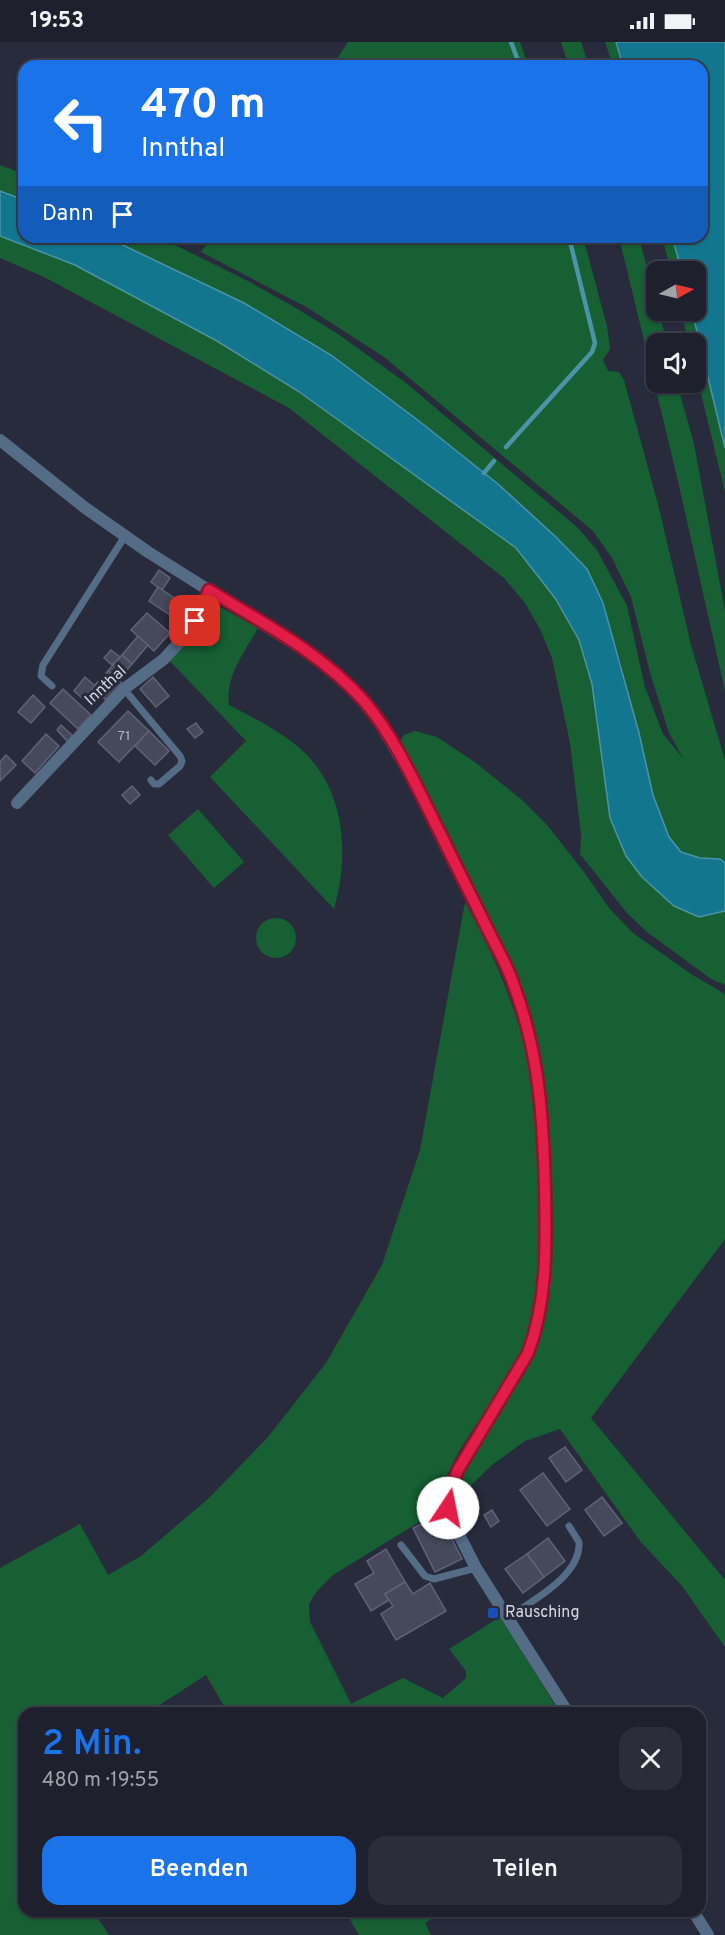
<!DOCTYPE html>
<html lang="de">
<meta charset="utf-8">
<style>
:root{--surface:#1e202d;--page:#2b2d39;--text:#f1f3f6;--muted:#a1a3aa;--line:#3c3e49;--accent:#1a73e8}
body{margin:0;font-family:Overpass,sans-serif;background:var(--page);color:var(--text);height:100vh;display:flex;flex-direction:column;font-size:22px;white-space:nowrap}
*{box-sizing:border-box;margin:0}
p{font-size:20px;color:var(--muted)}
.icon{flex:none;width:33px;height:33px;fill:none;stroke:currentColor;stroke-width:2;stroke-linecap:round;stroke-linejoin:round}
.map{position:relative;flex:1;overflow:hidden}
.drawer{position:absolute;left:18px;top:1665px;width:688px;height:210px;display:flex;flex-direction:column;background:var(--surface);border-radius:18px;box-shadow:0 2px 4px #0004,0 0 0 2px var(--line)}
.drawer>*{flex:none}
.banner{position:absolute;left:18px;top:18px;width:690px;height:183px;border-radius:18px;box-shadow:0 2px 4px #0004,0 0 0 2px var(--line);background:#1a73e8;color:#fff;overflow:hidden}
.needle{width:39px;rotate:82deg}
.controls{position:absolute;left:646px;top:219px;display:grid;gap:12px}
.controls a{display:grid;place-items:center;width:60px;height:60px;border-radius:12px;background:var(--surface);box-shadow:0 2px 4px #0004,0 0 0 2px var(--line);font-size:30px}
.pin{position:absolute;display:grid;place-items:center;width:51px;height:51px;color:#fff;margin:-26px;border-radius:12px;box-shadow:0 3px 9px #0006}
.me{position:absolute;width:66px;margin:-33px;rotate:11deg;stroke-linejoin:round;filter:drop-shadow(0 0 4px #0008)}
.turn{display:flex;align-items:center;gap:21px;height:126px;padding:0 24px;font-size:27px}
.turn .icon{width:78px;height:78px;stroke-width:2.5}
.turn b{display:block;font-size:42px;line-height:51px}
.then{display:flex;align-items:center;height:57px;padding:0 24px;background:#0003;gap:12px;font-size:22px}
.round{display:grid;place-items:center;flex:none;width:63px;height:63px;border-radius:18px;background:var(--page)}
.overview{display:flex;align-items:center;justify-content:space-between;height:102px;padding:0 24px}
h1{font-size:36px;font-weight:600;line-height:45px;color:var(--accent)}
.primary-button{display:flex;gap:12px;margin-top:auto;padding:12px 24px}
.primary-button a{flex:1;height:69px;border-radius:18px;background:var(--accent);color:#fff;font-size:24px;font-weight:600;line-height:69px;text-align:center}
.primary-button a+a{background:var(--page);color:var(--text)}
.status{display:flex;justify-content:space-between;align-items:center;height:42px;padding:0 30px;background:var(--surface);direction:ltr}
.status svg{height:16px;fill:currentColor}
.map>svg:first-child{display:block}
.green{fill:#166034}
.water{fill:#12768e;stroke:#4c93a8;stroke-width:1.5}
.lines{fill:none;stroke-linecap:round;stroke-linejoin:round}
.stream{stroke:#4c93a8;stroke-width:4.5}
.building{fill:#45495b;stroke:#5f6376;stroke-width:1.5}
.lane{stroke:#556c87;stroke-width:7}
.street{stroke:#556c87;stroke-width:12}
.route-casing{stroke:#92132f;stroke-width:15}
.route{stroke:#e11d48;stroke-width:10}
.transit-dot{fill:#1a4fb4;stroke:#282b3c;stroke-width:2}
.labels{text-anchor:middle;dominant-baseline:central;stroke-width:6;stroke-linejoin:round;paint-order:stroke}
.number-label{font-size:14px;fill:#b1b4c1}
.street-label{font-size:16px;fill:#d5d8e3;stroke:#282b3c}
.poi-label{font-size:16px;fill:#d5d8e3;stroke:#282b3c;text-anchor:start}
</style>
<div class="status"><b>19:53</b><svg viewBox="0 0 49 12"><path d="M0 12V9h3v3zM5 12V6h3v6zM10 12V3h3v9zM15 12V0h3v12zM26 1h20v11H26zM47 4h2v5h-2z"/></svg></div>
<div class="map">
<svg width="725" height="1893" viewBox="0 0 725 1893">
<rect width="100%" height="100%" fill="#282b3c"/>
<!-- green -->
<g class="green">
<path d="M348 0H520L528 24H332Z"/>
<path d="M561 0H581L589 24H569Z"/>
<path d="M605 0H616L623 24H613Z"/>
<path d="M0 123 24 132V158L0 149Z"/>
<path d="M0 194 75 222 217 299 298 349 516 506 555 556 579 598 592 641 610 776 699 875 725 869V943L711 937 647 890 627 871 580 812 581 792 570 701 552 616 540 587 525 561 504 536 289 366 44 235 0 216Z"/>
<path d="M107 195H159L246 238 296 266 338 292 406 341 578 486 597 508 627 564 645 645 663 692 683 716 669 691 651 634 631 555 612 516 593 489 384 315 308 266 201 210 212 195H583L607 284 610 307 603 318 608 329 619 330 624 338 659 466 691 603 725 718V821L720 817 700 816 681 810 669 795 653 753 620 618 587 527 556 495 498 442 419 379 331 313Z"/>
<path d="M619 195H639L667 301 657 302V340L677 341 694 402 725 569V649L678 439Z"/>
<path d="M662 195H672L682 229H671Z"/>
<path d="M681 269H692L725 406V450L696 331V302L689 301Z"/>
<path d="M211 560 258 586C245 609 225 635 229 663 255 677 285 691 306 712 346 753 349 815 334 867L210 735 246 699 168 617 197 584Z"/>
<path d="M415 689 437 695 476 721 522 758 547 783 584 830 609 866 633 891 691 932 725 952V1197L591 1376 725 1538V1605L682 1544 640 1499 560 1387 525 1399 492 1423 458 1456C452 1428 524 1341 535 1309 552 1265 553 1195 551 1148 548 1085 545 1025 528 964 519 933 502 903 488 873 461 816 432 759 402 703L401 698 404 693Z"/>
<path d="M198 767 244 820 214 846 168 793Z"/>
<path d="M465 860C489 903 508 946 522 994 532 1029 534 1066 536 1102 541 1167 549 1249 522 1309 498 1362 445 1410 437 1469L333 1533 317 1549 309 1562 310 1580 351 1662 403 1636 443 1656 466 1636V1629L449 1607 500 1575 560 1671H228L206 1633 147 1671H24V1750L20 1753 24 1759V1869H93L109 1893H0V1526L80 1482 108 1533 141 1514 209 1456 268 1395 326 1321 382 1223 420 1108Z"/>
<circle cx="276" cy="896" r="20"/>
<path d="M345 1869H444L425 1881 431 1893H359Z"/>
</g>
<!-- water -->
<g class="water">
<path d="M616 0H725V406L692 269 696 268V230L682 229 672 195H702V24H623Z"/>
<path d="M0 149 24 158V195H106L244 261 331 313 419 379 498 442 556 495 587 527 603 561 639 691 653 753 669 795 681 810 700 816 720 817 725 821V869L699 875 674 864 642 835 626 814 610 776 592 642 579 598 555 556 516 506 298 349 217 299 75 223 0 194Z"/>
</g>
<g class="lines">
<!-- stream -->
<g class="stream">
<path d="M511 0 520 24"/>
<path d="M506 405 592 310 595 301 569 195"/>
<path d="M484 431 494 419"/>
</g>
</g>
<!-- building -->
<g class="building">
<path d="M159 528 170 536 162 548 151 540Z"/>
<path d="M158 545 188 565 179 579 149 559Z"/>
<path d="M147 571 170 591 154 609 131 588Z"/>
<path d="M138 594 148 603 132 622 122 613Z"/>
<path d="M111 608 120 615 112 623 104 616Z"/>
<path d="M122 613 132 622 118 638 108 629Z"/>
<path d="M108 629 122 641 106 658 92 646Z"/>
<path d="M85 635 95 644 83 657 74 649Z"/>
<path d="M153 635 169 654 156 665 140 647Z"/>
<path d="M63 647 91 673 78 687 50 661Z"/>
<path d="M33 653 45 665 31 681 18 670Z"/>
<path d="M128 669 149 689 119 720 98 700Z"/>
<path d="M196 681 203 690 195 696 187 687Z"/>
<path d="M61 683 73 694 68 700 57 688Z"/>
<path d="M149 689 169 709 155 723 135 704Z"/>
<path d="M46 692 59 704 35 731 22 719Z"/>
<path d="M6 713 16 723 0 739V720Z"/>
<path d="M132 744 140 753 130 762 122 753Z"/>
<path d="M565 1405 582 1428 566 1440 549 1416Z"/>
<path d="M543 1431 570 1467 547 1484 520 1448Z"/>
<path d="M602 1455 622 1481 604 1494 585 1468Z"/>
<path d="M492 1468 499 1479 491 1485 484 1473Z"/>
<path d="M440 1473 462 1517 435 1530 413 1486Z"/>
<path d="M548 1496 565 1519 544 1535 527 1512Z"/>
<path d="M386 1507 405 1540 385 1552 389 1558 371 1569 355 1542 374 1531 367 1519Z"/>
<path d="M527 1512 544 1535 523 1551 505 1527Z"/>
<path d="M405 1540 413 1552 430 1541 446 1569 396 1598 381 1572 393 1564 385 1552Z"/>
</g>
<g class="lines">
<!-- lane -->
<g class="lane">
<path d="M52 644 41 634 43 623 125 494"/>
<path d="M124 647 180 714 182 719 180 724 159 742H154L151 738"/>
<path d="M401 1503 425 1534 434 1537 476 1526"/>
<path d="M507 1576C532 1559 581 1534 579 1500L569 1484"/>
</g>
<!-- street -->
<g class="street">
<path d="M0 398 84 465 148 510 312 613 354 648 375 673 411 734 506 923 519 956 529 993 541 1061 546 1188 545 1242 540 1271 528 1311 457 1428 448 1455 451 1477 476 1526 568 1671"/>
<path d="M17 761 124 647 164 617 184 595 195 579 209 548"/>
<path d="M693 1869 708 1893"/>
</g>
</g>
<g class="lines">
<!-- route casing -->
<g class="route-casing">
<path id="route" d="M195 579 209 548C262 581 320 610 363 658 396 696 419 750 442 795 457 826 473 857 488 888 497 906 507 923 513 941 539 1010 543 1073 545 1146 546 1202 548 1257 528 1311L458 1428 450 1449 448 1466"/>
</g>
<!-- route -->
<use href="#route" class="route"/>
</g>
<!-- markers -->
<rect class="transit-dot" x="487" y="1565" width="12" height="12" rx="3"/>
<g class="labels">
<!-- number labels -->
<g class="number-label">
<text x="124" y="694">71</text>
</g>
<!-- street labels -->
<g class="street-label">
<text transform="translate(106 644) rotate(-43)">Innthal</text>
</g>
<!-- poi labels -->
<g class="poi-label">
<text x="505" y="1571">Rausching</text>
</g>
</g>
</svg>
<div class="controls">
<a><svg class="needle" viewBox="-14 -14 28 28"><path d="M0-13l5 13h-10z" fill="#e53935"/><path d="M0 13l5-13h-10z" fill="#a1a3aa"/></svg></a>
<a><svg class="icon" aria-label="sound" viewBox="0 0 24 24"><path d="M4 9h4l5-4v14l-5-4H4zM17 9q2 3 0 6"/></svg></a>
</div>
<div class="pin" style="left:195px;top:579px;background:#d93025"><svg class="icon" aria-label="arrive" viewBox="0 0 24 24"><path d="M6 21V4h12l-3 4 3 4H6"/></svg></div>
<svg class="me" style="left:448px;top:1466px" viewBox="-20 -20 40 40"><circle r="19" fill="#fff"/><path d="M0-13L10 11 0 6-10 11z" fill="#e11d48"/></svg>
<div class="banner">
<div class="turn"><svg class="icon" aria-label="left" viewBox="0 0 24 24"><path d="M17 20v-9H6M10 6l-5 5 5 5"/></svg><div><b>470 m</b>Innthal</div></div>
<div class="then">Dann<svg class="icon" aria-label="arrive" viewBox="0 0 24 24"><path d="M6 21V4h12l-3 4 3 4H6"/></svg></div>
</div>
<section class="drawer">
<div class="overview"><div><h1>2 Min.</h1><p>480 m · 19:55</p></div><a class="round"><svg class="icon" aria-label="close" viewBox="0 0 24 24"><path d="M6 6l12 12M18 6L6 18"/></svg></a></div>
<div class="primary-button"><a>Beenden</a><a>Teilen</a></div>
</section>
</div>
